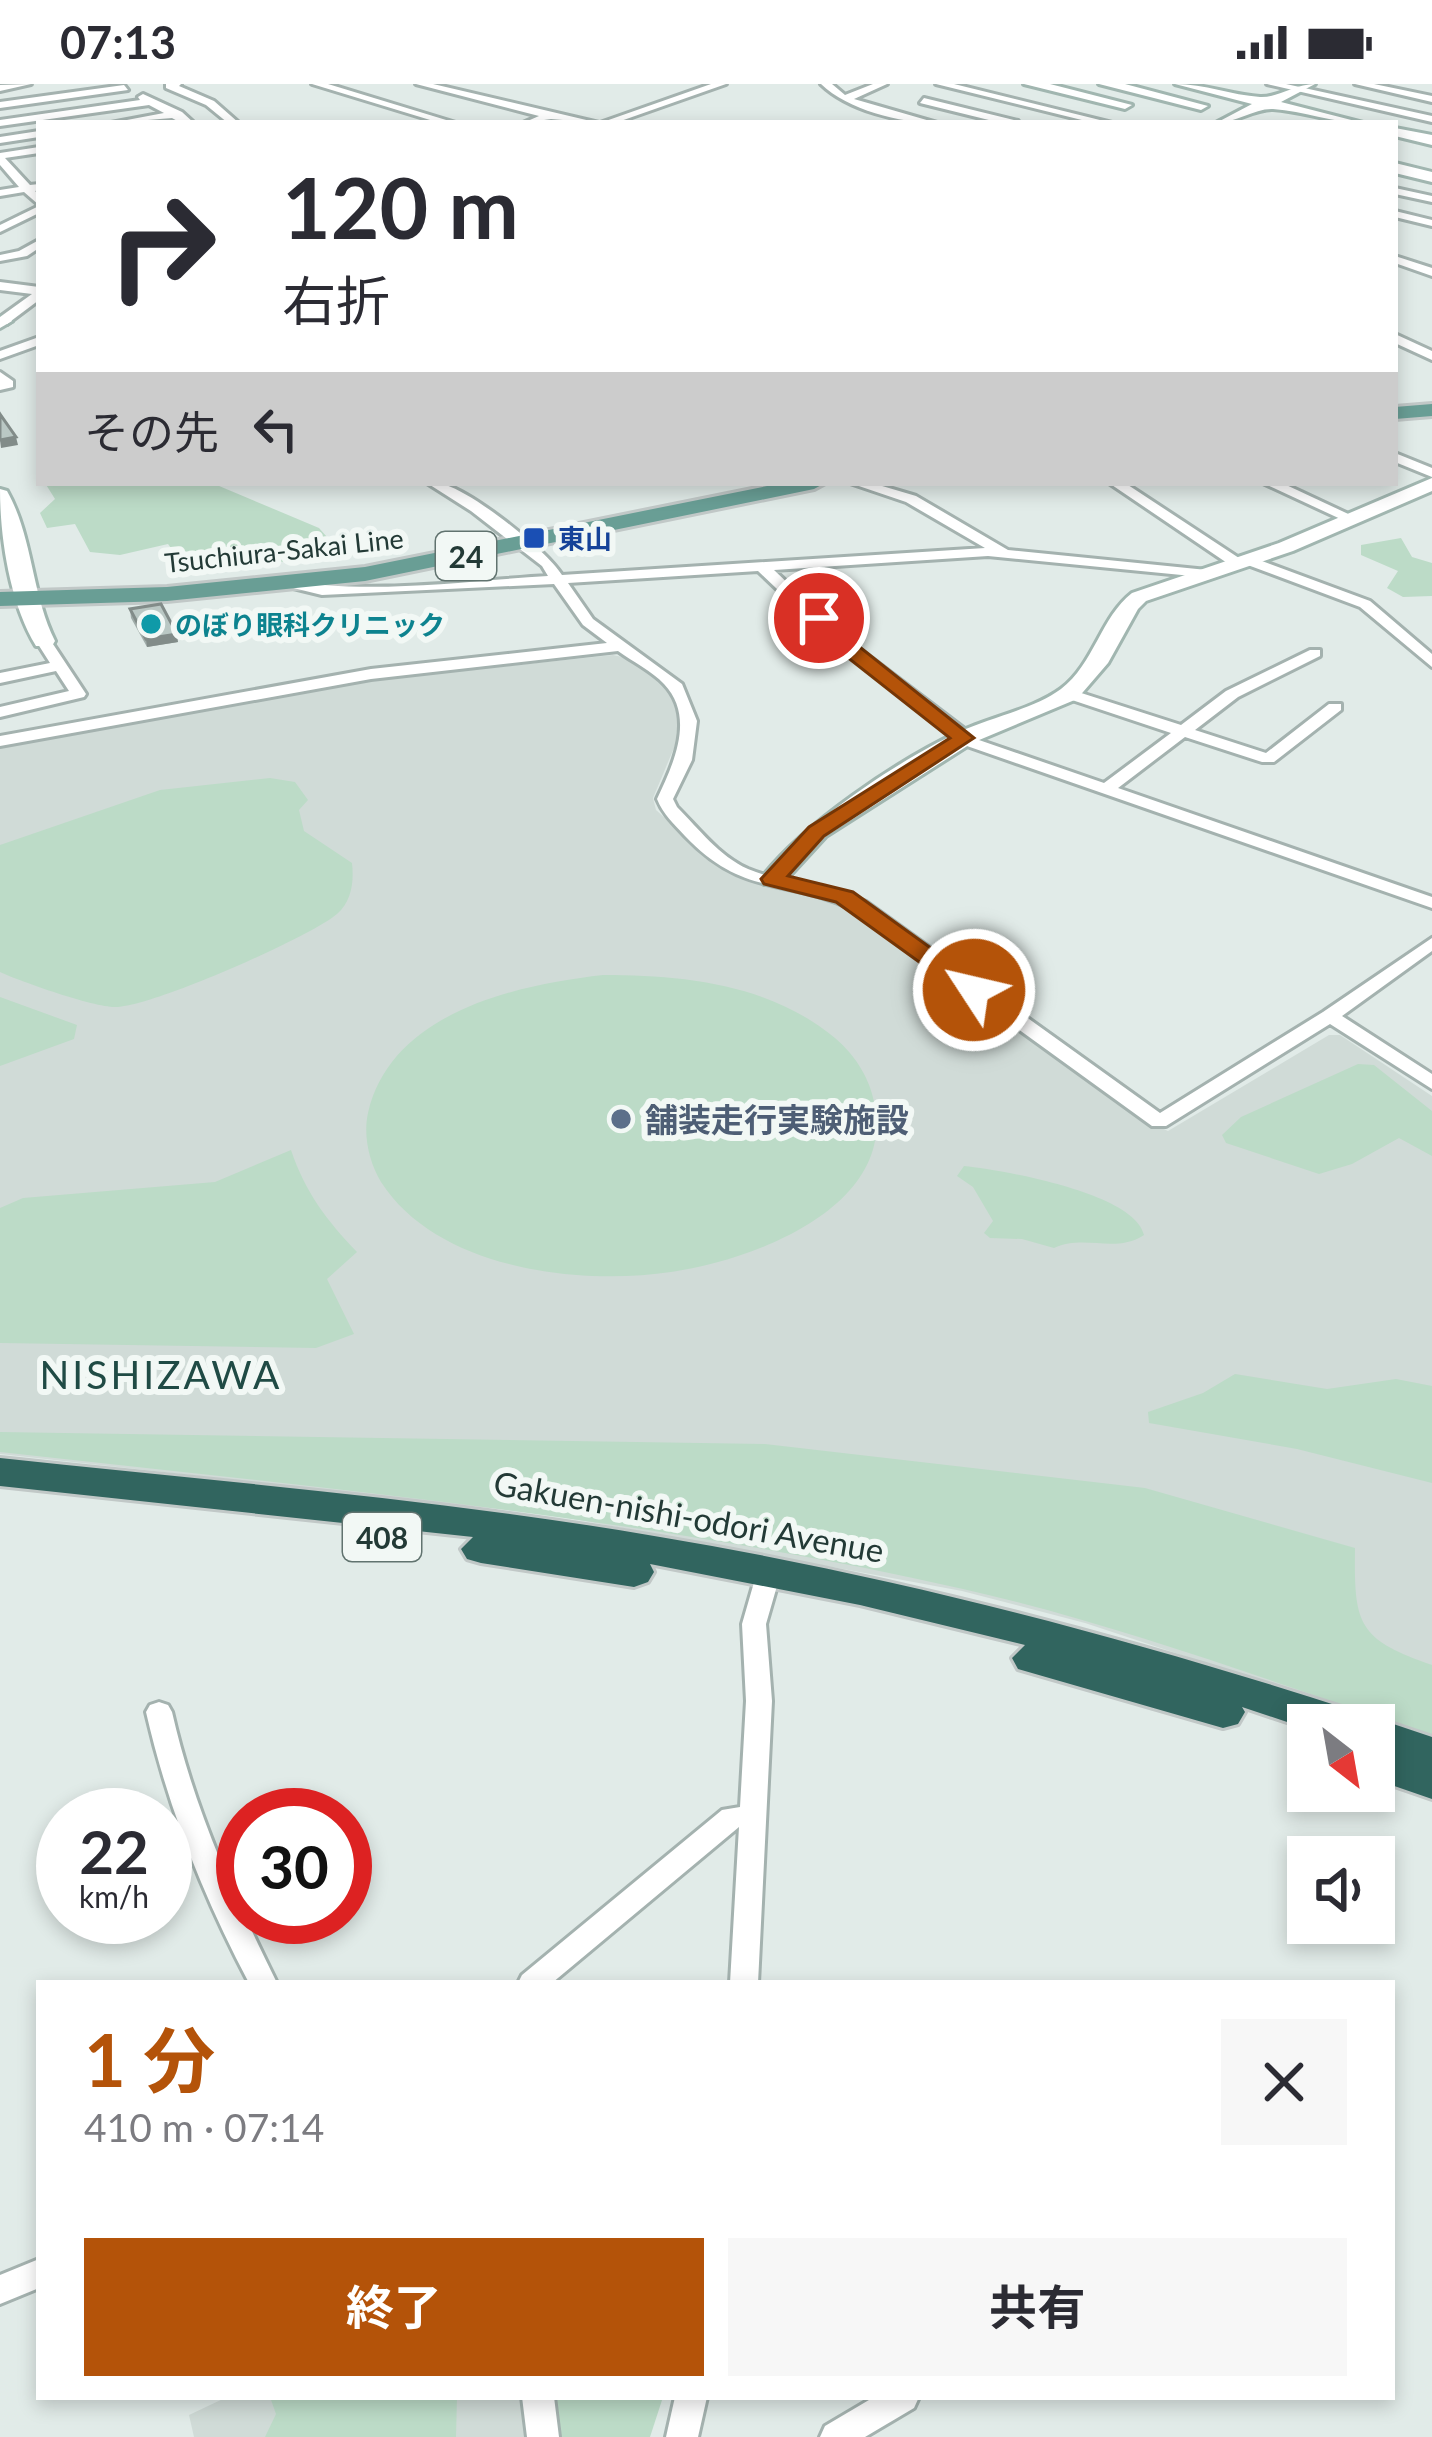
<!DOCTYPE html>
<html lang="ja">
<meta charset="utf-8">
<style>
:root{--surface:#fff;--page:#f7f7f7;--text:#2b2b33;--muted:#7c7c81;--accent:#b45309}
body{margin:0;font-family:Lato,"Noto Sans JP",sans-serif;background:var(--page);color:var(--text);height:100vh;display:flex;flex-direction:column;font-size:45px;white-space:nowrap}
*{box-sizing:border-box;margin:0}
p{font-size:39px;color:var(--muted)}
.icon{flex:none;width:66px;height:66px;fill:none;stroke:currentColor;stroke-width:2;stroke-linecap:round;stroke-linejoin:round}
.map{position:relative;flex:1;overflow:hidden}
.panel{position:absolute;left:36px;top:1896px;width:1359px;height:420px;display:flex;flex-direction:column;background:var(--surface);border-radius:0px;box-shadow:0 6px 18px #0003}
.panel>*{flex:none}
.guide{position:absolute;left:36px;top:36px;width:1362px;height:366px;border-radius:0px;box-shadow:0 6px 18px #0003;background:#fff;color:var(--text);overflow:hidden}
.needle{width:78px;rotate:149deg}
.controls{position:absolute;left:1287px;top:1620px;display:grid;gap:24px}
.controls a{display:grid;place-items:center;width:108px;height:108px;border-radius:0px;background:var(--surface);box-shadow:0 6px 18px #0003;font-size:60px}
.speed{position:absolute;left:36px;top:1704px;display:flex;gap:24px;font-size:60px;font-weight:700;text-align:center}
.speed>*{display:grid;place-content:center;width:156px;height:156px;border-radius:50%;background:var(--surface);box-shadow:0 6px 18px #0003;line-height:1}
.speed small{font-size:30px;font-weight:400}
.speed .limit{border:18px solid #d22;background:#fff;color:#111}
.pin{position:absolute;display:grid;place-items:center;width:102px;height:102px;color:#fff;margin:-51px;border:6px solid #fff;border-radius:50%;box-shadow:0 3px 12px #0007}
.me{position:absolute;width:132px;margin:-66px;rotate:305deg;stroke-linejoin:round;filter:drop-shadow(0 0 9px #0008)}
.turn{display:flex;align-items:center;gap:42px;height:252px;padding:0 48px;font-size:54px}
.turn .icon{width:156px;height:156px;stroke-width:2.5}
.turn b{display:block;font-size:84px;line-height:102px}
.then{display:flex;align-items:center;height:114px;padding:0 48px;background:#0003;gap:24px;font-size:45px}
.round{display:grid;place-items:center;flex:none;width:126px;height:126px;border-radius:0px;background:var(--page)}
.head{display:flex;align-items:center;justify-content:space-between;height:204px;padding:0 48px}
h1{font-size:72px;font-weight:700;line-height:90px;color:var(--accent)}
.button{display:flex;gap:24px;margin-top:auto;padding:24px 48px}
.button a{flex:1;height:138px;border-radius:0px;background:var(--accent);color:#fff;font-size:48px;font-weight:700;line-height:138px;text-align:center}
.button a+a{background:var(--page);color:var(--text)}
.status{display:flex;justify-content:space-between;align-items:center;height:84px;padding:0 60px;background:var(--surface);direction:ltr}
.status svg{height:33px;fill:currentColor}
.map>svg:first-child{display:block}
.built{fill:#d0dbd7}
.green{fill:#bcdbc7}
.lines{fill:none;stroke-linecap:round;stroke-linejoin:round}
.stream{stroke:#8dbdcd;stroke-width:3}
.street-casing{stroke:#a4b2af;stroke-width:6}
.secondary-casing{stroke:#a1b6b0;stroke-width:6}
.primary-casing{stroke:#c1c8c7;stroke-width:6}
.highway-casing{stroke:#c1c8c7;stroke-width:6}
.street{fill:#fff;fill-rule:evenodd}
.secondary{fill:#fff;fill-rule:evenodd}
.primary{fill:#699e95;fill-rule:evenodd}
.highway{fill:#31655f;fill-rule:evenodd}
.wall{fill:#a0aca9}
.shaded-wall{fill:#828c89}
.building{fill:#bac8c4;stroke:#828c89;stroke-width:3}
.route{fill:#b45309;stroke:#753606;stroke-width:3}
.transit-dot{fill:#1a4fb4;stroke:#f2f8f5;stroke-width:4.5}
.culture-dot{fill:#0f9aa8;stroke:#f2f8f5;stroke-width:4.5}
.service-dot{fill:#5c6f8a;stroke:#f2f8f5;stroke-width:4.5}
.labels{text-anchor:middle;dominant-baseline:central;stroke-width:12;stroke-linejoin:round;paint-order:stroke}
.far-transit-label{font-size:27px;font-weight:bold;fill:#164399;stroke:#f2f8f5;text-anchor:start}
.far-street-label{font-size:27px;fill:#233a36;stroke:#f2f8f5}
.far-culture-label{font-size:27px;font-weight:bold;fill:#0d838f;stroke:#f2f8f5;text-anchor:start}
.shield{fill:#f2f8f5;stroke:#61736f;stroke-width:3}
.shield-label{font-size:30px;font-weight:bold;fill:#233a36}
.service-label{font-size:33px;font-weight:bold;fill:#4e5e75;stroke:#f2f8f5;text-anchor:start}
.street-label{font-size:33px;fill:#233a36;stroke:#f2f8f5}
.quarter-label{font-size:39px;letter-spacing:3px;fill:#204b45;stroke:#f2f8f5}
</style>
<div class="status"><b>07:13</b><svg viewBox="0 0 49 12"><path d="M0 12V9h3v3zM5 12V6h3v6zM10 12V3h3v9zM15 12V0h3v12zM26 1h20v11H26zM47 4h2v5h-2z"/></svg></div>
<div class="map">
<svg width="1432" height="2353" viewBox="0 0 1432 2353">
<rect width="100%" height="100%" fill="#e1ebe8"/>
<!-- built -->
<g class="built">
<path d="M613 571 636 576 667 604 679 628V652L653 714 656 726 721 784 738 794 816 811 852 826 1144 1036 1168 1047 1329 951H1340L1432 1012V1654L1085 1539 962 1507 552 1431 0 1370V660L372 596Z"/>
<path d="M227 2313H530L535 2353H194L189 2331Z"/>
</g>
<!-- green -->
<g class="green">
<path d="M45 399H212L319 444 342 470 228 485 183 480 168 460 120 471 90 468 75 440 47 444 40 429 55 415Z"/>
<path d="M1401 454 1412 473 1432 479V512L1403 513 1387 504 1398 487 1361 471V461Z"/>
<path d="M270 694 295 698 308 716 299 726 304 747 352 779C354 797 352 817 337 830 310 853 150 924 115 923 93 923 22 898 0 888V761L160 706Z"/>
<path d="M603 891C684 891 770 900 835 954 856 972 871 996 875 1023 893 1125 750 1177 671 1188 578 1202 437 1185 381 1098 369 1078 363 1051 368 1029 391 928 516 901 603 891Z"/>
<path d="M0 913 77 941 74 955 0 982Z"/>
<path d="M1358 980 1374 981 1432 1027V1072L1399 1054 1352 1080 1319 1090 1226 1059 1222 1051 1241 1033Z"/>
<path d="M291 1066C305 1108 327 1137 357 1168L327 1195 354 1250 316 1264 0 1259V1124L23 1114 215 1098Z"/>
<path d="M964 1082C1002 1086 1135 1109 1144 1151 1115 1170 1085 1150 1054 1164L1022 1155 990 1154 984 1149 993 1137 973 1103 957 1092Z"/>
<path d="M1235 1290 1327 1305 1396 1295 1432 1302V1399L1297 1365 1149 1339 1148 1328 1203 1309Z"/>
<path d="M0 1348 765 1360 1145 1404 1355 1464C1354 1540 1357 1555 1432 1581V1651C1277 1600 1122 1541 963 1505 646 1433 323 1404 0 1368Z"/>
<path d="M270 2313H457L456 2353H265L276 2330Z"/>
<path d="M546 2313H663L650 2353H552Z"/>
</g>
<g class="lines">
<!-- stream -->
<path class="stream" d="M820 0 855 21"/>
<!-- street casing -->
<g class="street-casing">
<g id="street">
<path d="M31 0 0 7V1Z"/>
<path d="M166 0H181L179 2 214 17 239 39H228L206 21 166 4Z"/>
<path d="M312 0H328L456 39H440Z"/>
<path d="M416 0H433L599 39 551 35 523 39 539 32Z"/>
<path d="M711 0H726L615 39H600Z"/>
<path d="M821 0H832L845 11 873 0H887L854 15 937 39C900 39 848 26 821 0Z"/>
<path d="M936 0H954L1112 39H1094Z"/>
<path d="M1267 0H1286L1432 32V38Z"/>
<path d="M1355 0H1374L1432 12V18Z"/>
<path d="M124 1 128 6 0 24V18Z"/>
<path d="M143 10 182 28 194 39H181L172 34 111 39 164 29 149 21 0 42V36L140 16 138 13Z"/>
<path d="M924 14 1018 37 1019 39H1001L920 19Z"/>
<path d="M39 47V53L0 59V53Z"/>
<path d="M39 63V69L5 74 30 101 39 100V106L35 107 39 111V121L24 108 0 112V106L19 103 0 81V69Z"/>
<path d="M1395 104 1432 112V118L1395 110Z"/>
<path d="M39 122V129L0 148V141Z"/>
<path d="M1395 127 1432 136V142L1395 133Z"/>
<path d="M39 156V164L27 172 0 177V171L19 167Z"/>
<path d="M1395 172 1432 184V192L1395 179Z"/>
<path d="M0 198 39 203V216L7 240H0V233L32 210 0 206Z"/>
<path d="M1395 250 1432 267V276L1395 259Z"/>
<path d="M39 253V261L0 275V267Z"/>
<path d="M0 288 13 297V303L0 306Z"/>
<path d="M1395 369 1432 384V393L1395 378Z"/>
<path d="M427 399C433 399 441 398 446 401 476 411 545 465 562 491L985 464 906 418 850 399H872L916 412 1008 466 1207 486 1209 489 1202 493 988 472 774 486 845 554 979 656 1104 699 1171 649 1063 613V607H1075L1181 641 1226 607 1310 566H1320V572L1238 613 1195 646 1266 669 1329 620H1341V626L1274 678H1262L1185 653 1118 704 1432 813V824L967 662 835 560 758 487 568 499 593 535 682 600 697 637 692 676 673 715 677 723C699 745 719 772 748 785 786 801 828 800 866 818L1160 1029 1323 928 1432 854V867L1342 932 1432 990V1005L1330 940 1166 1042H1152L854 826C786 793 745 815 685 752 674 740 663 730 657 715 673 681 696 633 664 600 652 587 633 578 618 567L371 595 0 662V652L371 585 607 559 583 541 554 500 322 511 277 500 284 496C370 511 462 497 548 492L542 482 471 427Z"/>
<path d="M1109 399H1125L1242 476 1254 474 1370 517 1432 570V583L1360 523 1245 480 1233 483Z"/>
<path d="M1263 399H1282L1359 435 1347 438Z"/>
<path d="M44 552 49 554 86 610 84 613 0 633V623L69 607 56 587 0 599V589L50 579 36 557Z"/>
<path d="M769 1479 777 1482 781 1488 766 1540 772 1617 758 1899H730L739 1743 552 1899H518L522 1891 722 1726 740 1723 746 1617 742 1540 757 1488 761 1482Z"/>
<path d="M159 1618 168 1621 172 1628C194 1725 233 1810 277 1899H249C203 1812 168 1724 146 1628L150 1621Z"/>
<path d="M39 2175V2204L0 2220V2191Z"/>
<path d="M522 2313H554L559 2353H527Z"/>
<path d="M675 2313H707L698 2353H666Z"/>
<path d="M874 2313H919L914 2324 865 2353H820L825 2342Z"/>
</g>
</g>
<!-- secondary casing -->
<g class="secondary-casing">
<g id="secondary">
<path d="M1024 0H1050L1132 21 1125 25Z"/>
<path d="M1099 0H1125L1208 22 1201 26Z"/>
<path d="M1175 0C1205 0 1231 11 1260 13 1278 14 1295 0 1315 0L1281 18 1363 39C1332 39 1304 27 1273 25 1255 24 1236 39 1216 39L1252 20Z"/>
<path d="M1395 44 1432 51V61L1395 52Z"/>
<path d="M1395 79 1432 88V98L1395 89Z"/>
<path d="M0 233H9L12 237 0 244Z"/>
<path d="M1432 394V407L1293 467 1146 517 1138 525 1108 579 1077 615 972 659 826 752 782 800H764L761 795C802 741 897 677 959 648 991 633 1034 625 1061 605 1094 580 1101 533 1132 509L1279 459Z"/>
<path d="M0 405 7 407C33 453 31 509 55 557L52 562H36C10 519 0 455 0 405Z"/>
</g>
</g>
<!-- primary casing -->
<g class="primary-casing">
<g id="primary">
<path d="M1432 320V332L1395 335V323Z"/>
<path d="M782 399H825L814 405 365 497 167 517 0 522V508L167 503 365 483Z"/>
</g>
</g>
<!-- highway casing -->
<g class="highway-casing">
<path id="highway" d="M0 1374C220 1398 442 1415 660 1453 923 1497 1185 1569 1432 1653V1715L1374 1695V1641L1308 1645 1242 1623 1245 1628 1238 1640 1223 1644 1018 1585 1012 1574 1025 1561 860 1521 650 1480 654 1488 648 1498 634 1503 481 1479 467 1475 461 1465 473 1453 0 1402Z"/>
</g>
<!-- street -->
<use href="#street" class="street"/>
<!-- secondary -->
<use href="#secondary" class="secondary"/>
<!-- primary -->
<use href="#primary" class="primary"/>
<!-- highway -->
<use href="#highway" class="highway"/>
</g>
<!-- wall -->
<path class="wall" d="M130 525 178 558 147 563 131 534Z"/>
<!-- shaded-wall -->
<g class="shaded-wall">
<path d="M16 353 18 361 1 364 0 356Z"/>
<path d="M177 550 178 558 147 563 146 555Z"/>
</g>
<!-- building -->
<g class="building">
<path d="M0 330 16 353 0 356Z"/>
<path d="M161 520 177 550 146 555 130 525Z"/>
</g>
<!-- route -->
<path class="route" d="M812 530H826L847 553 974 654 824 752 788 792 853 808 982 901V911H965L836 818 764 800 761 795 809 743 950 654 833 562 809 534Z"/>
<!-- markers -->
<rect class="transit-dot" x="522" y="442" width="24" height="24" rx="6"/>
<circle class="culture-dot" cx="151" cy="540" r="12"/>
<circle class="service-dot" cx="621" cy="1035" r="12"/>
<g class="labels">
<!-- far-transit labels -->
<g class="far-transit-label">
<text x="558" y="454">東山</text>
</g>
<!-- far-street labels -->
<g class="far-street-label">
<text transform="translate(284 466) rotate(-6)">Tsuchiura-Sakai Line</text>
</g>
<!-- far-culture labels -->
<g class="far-culture-label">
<text x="175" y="540">のぼり眼科クリニック</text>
</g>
<!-- shield labels -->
<g class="shield">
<rect x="436" y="448" width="60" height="48" rx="9"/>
<rect x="343" y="1429" width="78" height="48" rx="9"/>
</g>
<g class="shield-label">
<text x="466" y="472">24</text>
<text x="382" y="1453">408</text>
</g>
<!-- service labels -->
<g class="service-label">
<text x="645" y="1035">舗装走行実験施設</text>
</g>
<!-- street labels -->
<g class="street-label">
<text transform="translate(689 1432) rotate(10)">Gakuen-nishi-odori Avenue</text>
</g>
<!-- quarter labels -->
<g class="quarter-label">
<text x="161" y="1290">NISHIZAWA</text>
</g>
</g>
</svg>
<div class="controls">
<a><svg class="needle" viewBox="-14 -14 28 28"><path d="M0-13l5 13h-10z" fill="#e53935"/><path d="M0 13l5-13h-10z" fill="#7c7c81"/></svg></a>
<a><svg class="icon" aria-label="sound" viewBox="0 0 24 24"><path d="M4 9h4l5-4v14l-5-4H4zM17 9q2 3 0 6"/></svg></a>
</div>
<div class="speed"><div>22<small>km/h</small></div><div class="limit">30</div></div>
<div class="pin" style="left:819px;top:534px;background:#d93025"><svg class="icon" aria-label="arrive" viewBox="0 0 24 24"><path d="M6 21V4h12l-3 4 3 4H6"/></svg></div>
<svg class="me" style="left:974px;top:906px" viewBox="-20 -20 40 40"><circle r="17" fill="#b45309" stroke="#fff" stroke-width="3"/><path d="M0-11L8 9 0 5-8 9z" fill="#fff"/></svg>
<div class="guide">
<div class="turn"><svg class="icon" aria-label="right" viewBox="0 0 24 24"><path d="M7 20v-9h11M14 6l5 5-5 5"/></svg><div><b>120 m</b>右折</div></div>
<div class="then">その先<svg class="icon" aria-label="left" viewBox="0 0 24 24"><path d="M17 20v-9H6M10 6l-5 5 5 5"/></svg></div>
</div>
<section class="panel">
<div class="head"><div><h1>1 分</h1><p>410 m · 07:14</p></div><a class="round"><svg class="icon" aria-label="close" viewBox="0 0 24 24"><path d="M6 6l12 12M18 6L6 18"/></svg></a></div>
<div class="button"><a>終了</a><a>共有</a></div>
</section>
</div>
